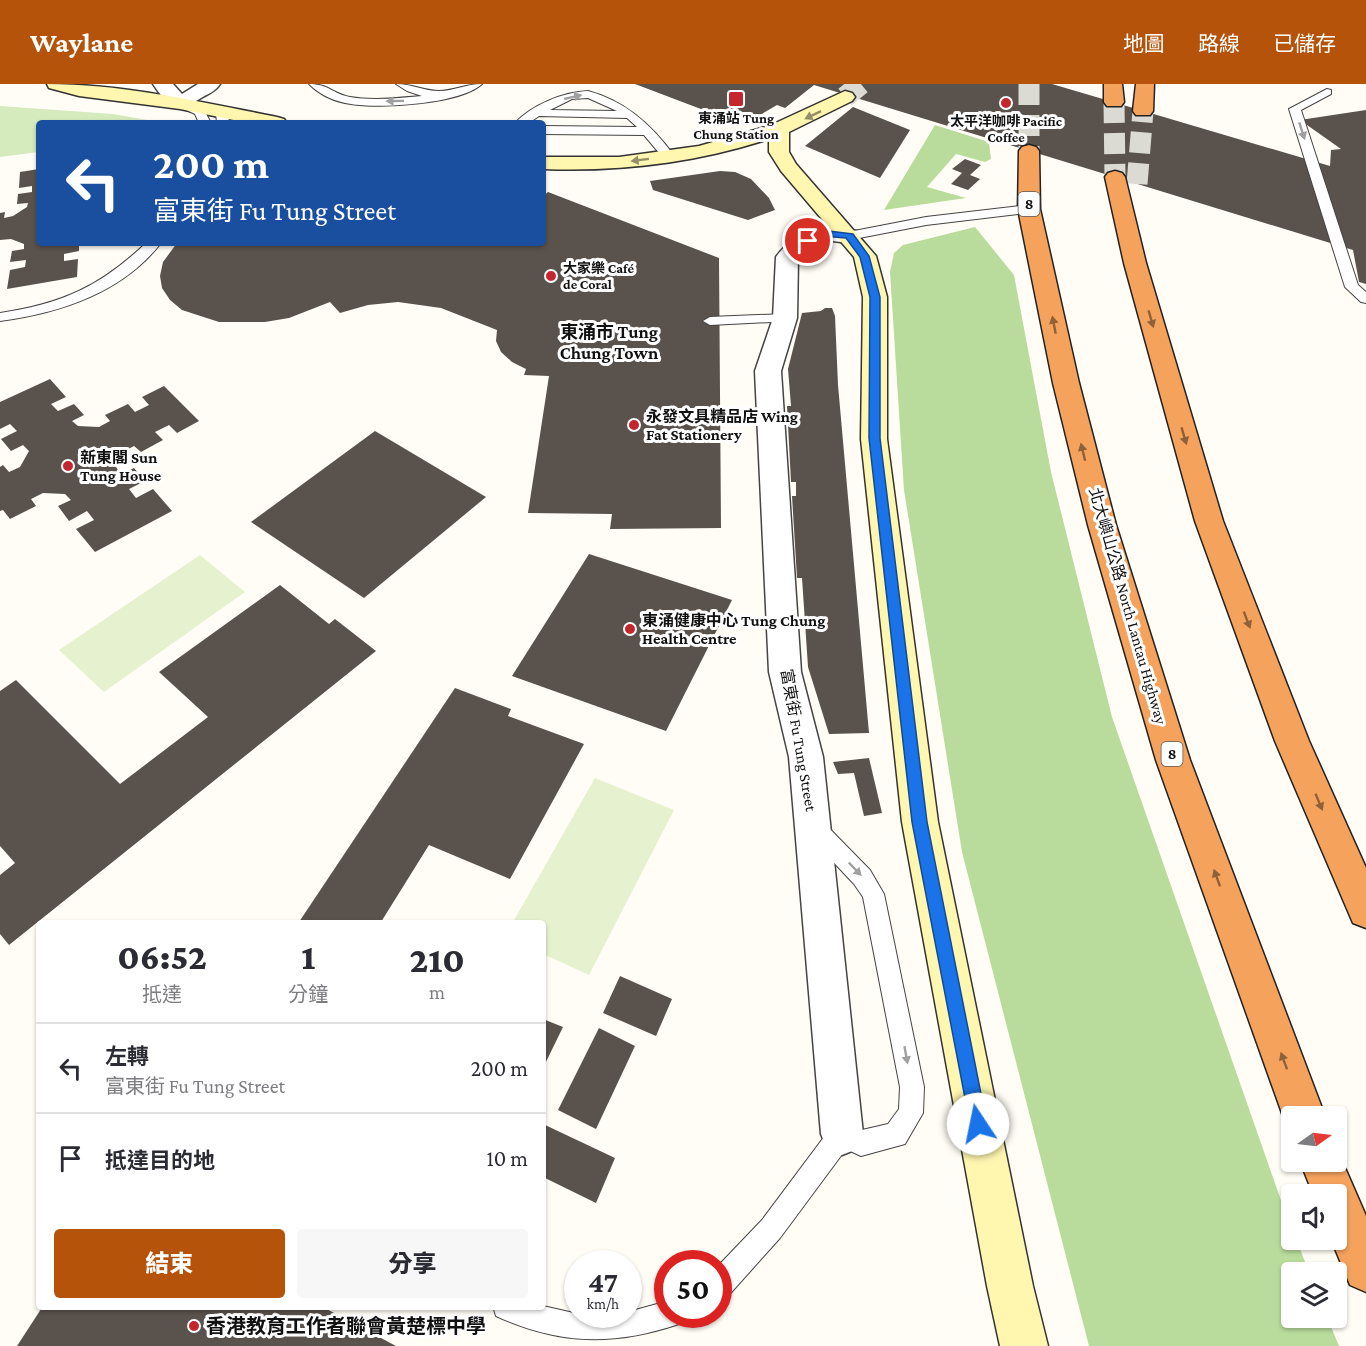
<!DOCTYPE html>
<html lang="zh-TW">
<meta charset="utf-8">
<style>
:root{--surface:#fff;--page:#f7f7f7;--text:#2b2b33;--muted:#7c7c81;--line:#e1e1e2;--accent:#b45309}
body{margin:0;font-family:"Crimson Pro","Noto Sans TC",serif;background:var(--page);color:var(--text);height:100vh;display:flex;flex-direction:column;font-size:22px;white-space:nowrap}
*{box-sizing:border-box;margin:0}
p{font-size:20px;color:var(--muted)}
.icon{flex:none;width:33px;height:33px;fill:none;stroke:currentColor;stroke-width:2;stroke-linecap:round;stroke-linejoin:round}
.map{position:relative;flex:1;overflow:hidden}
.panel{position:absolute;left:36px;top:836px;width:510px;height:390px;display:flex;flex-direction:column;background:var(--surface);border-radius:6px;box-shadow:0 2px 4px #0004}
.panel>*{flex:none}
.guide{position:absolute;left:36px;top:36px;width:510px;height:126px;border-radius:6px;box-shadow:0 2px 4px #0004;background:#1a4fa0;color:#fff;overflow:hidden}
.needle{width:39px;rotate:76deg}
.tools{position:absolute;left:1281px;top:1022px;display:grid;gap:12px}
.tools a{display:grid;place-items:center;width:66px;height:66px;border-radius:6px;background:var(--surface);box-shadow:0 2px 4px #0004;font-size:30px}
.speed{position:absolute;left:564px;top:1166px;display:flex;gap:12px;font-size:30px;font-weight:700;text-align:center}
.speed>*{display:grid;place-content:center;width:78px;height:78px;border-radius:50%;background:var(--surface);box-shadow:0 2px 4px #0004;line-height:1}
.speed small{font-size:15px;font-weight:400}
.speed .limit{border:9px solid #d22;background:#fff;color:#111}
.pin{position:absolute;display:grid;place-items:center;width:51px;height:51px;color:#fff;margin:-26px;border:3px solid #fff;border-radius:50%;box-shadow:0 2px 6px #0007}
.me{position:absolute;width:66px;margin:-33px;rotate:349deg;stroke-linejoin:round;filter:drop-shadow(0 0 4px #0008)}
.turn{display:flex;align-items:center;gap:21px;height:126px;padding:0 18px;font-size:27px}
.turn .icon{width:78px;height:78px;stroke-width:2.5}
.turn b{display:block;font-size:42px;line-height:51px}
.eta{display:flex;justify-content:space-evenly;align-items:center;height:102px;text-align:center}
.eta b{font-size:36px;font-weight:800;line-height:42px}
.button{display:flex;gap:12px;margin-top:auto;padding:12px 18px}
.button a{flex:1;height:69px;border-radius:6px;background:var(--accent);color:#fff;font-size:24px;font-weight:800;line-height:69px;text-align:center}
.button a+a{background:var(--page);color:var(--text)}
ul{padding:0;list-style:none}
li{display:flex;align-items:center;gap:18px;height:90px;padding:0 18px;border-top:2px solid var(--line)}
li div{flex:1}
li b{display:block;font-size:22px}
li em{font-style:normal}
header{display:flex;align-items:center;gap:36px;box-sizing:border-box;height:84px;padding:0 30px;background:var(--accent);color:#fff}
header strong{font-size:28px}
nav{display:flex;gap:33px;margin-inline-start:auto;font-size:21px}
.map>svg:first-child{display:block}
.green{fill:#d5ebbd}
.forest{fill:#b9dc9c}
.pitch{fill:#e6f2cf}
.building{fill:#5a524d}
.lines{fill:none;stroke-linecap:round;stroke-linejoin:round}
.secondary-tunnel{stroke:#dbdad3;stroke-width:21;stroke-dasharray:21 10;stroke-linecap:butt}
.highway-tunnel{stroke:#dbdad3;stroke-width:21;stroke-dasharray:21 10;stroke-linecap:butt}
.lane-casing{stroke:#444;stroke-width:2}
.street-casing{stroke:#444;stroke-width:3}
.secondary-casing{stroke:#333;stroke-width:3}
.highway-casing{stroke:#222;stroke-width:3}
.lane{fill:#fff;fill-rule:evenodd}
.street{fill:#fff;fill-rule:evenodd}
.secondary{fill:#fff6b0;fill-rule:evenodd}
.highway{fill:#f5a25d;fill-rule:evenodd}
.oneway{fill:#a0a0a0}
.oneway2{fill:#948f68}
.oneway3{fill:#8e613b}
.route{fill:#1a73e8;stroke:#114b97;stroke-width:1.5}
.poi-dot{fill:#c4262e;stroke:#fff;stroke-width:2}
.labels{text-anchor:middle;dominant-baseline:central;stroke-width:6;stroke-linejoin:round;paint-order:stroke}
.far-poi-label{font-size:14px;font-weight:bold;fill:#111;stroke:#fff}
.shield{fill:#fff;stroke:#585858;stroke-width:1.5}
.shield-label{font-size:15px;font-weight:bold;fill:#111}
.poi-label{font-size:16px;font-weight:bold;fill:#111;stroke:#fff;text-anchor:start}
.street-label{font-size:16px;fill:#111;stroke:#fff}
.far-district-label{font-size:18px;font-weight:bold;fill:#111;stroke:#fff}
.near-poi-label{font-size:20px;font-weight:bold;fill:#111;stroke:#fff;text-anchor:start}
</style>
<header>
<strong>Waylane</strong>
<nav><a>地圖</a><a>路線</a><a>已儲存</a></nav>
</header>
<div class="map">
<svg width="1366" height="1262" viewBox="0 0 1366 1262">
<rect width="100%" height="100%" fill="#fffdf5"/>
<!-- green -->
<path class="green" d="M0 22 113 30 153 37 39 39V68L0 73Z"/>
<!-- forest -->
<g class="forest">
<path d="M935 41 989 58 991 75 985 78 956 70 927 103 966 114 884 126Z"/>
<path d="M975 143 1014 191 1051 388 1112 633 1291 1145 1292 1155H1296L1309 1188H1292V1233H1327L1339 1262H1089L962 768 904 406 890 188 894 169 903 161Z"/>
</g>
<!-- pitch -->
<g class="pitch">
<path d="M200 471 245 508 104 608 59 566Z"/>
<path d="M595 694 674 726 589 891 543 870V838H513Z"/>
</g>
<!-- building -->
<g class="building">
<path d="M635 0H1052L1330 82 1331 66 1341 65 1300 36 1366 26V200L1359 198 1353 166 814 1 785 24 777 21 743 41Z"/>
<path d="M853 23 910 46 880 94 805 62Z"/>
<path d="M965 75 981 81 970 91 980 95 968 106 951 100 962 89 952 85Z"/>
<path d="M39 85V159H79V167L64 170V177L78 175 77 193 7 205 10 186 25 183 26 176 10 178 12 167 24 165V160L11 155 0 156V129L5 128 4 134 13 132 27 123 28 119 17 120 18 110 32 108V102L19 104 20 88Z"/>
<path d="M720 87 735 88 751 95 769 114 775 126 748 136 653 106 650 97Z"/>
<path d="M548 108 719 174 721 444 610 445 612 430 528 429 549 292 524 291 526 285 512 278 501 268 496 257 497 246 441 224 398 218 368 221 340 229 330 218 289 234 265 238H219L182 226 170 216 162 204 160 192 163 178 177 159H543V112Z"/>
<path d="M825 224H832L835 232 838 301 869 649 829 650 808 583 802 494H797L792 412H796V398H791L787 322H791L788 285 802 229 821 227Z"/>
<path d="M50 295 66 313 51 320 58 327 74 320 84 331 72 337 78 342 99 343 110 337 105 331 128 320 135 328 149 321 142 313 164 302 199 337 177 349 169 341 155 348 163 356 141 368 134 362 123 368 116 383 121 390 134 384 145 397 129 405 136 414 153 405 172 427 95 468 76 445 94 436 87 427 69 437 58 422 71 416 65 410 43 409 31 415 36 422 10 435 3 426 0 427V383L3 381 9 388 20 383 29 367 23 361 11 367 1 355 17 347 10 340 0 345V318Z"/>
<path d="M375 347 486 413 364 514 251 438Z"/>
<path d="M589 470 732 516 666 647 512 592Z"/>
<path d="M280 501 329 540 335 535 376 567 9 861 0 850V791L15 779 0 762V607L16 596 120 700 208 633 159 588Z"/>
<path d="M455 604 511 625 508 632 584 660 510 795 429 761 381 838H299Z"/>
<path d="M869 674 882 729 864 732 854 689 838 690 833 678Z"/>
<path d="M620 892 672 915 656 952 603 929Z"/>
<path d="M543 935 563 943 543 984Z"/>
<path d="M599 944 635 962 596 1045 558 1026Z"/>
<path d="M543 1040 615 1074 596 1119 543 1093Z"/>
<path d="M43 1222H321L396 1262H17Z"/>
</g>
<g class="lines">
<!-- secondary-tunnel -->
<path class="secondary-tunnel" d="M845 13 861 0"/>
<!-- highway-tunnel -->
<g class="highway-tunnel">
<path d="M1029 0V67"/>
<path d="M1114 18 1115 93"/>
<path d="M1137 100 1143 27"/>
</g>
<!-- lane casing -->
<g class="lane-casing">
<g id="lane">
<path d="M309 0C329 0 333 10 350 13 373 17 399 14 422 12L407 7 396 0C412 0 424 7 439 7 454 7 466 0 482 0 461 20 379 25 351 20 336 18 320 11 309 0Z"/>
<path d="M1327 5 1331 6V10L1301 26 1358 201 1366 208V219L1361 218 1345 203 1289 25Z"/>
<path d="M588 7C626 17 653 42 675 73L673 76H665L644 51 543 50V42L637 43 627 34 539 32 529 39H515C532 21 563 8 588 7ZM588 14 617 27 550 26 572 15Z"/>
<path d="M180 16 204 26 211 39H199L195 30 176 21 174 19Z"/>
<path d="M222 26 228 29 229 39H217L216 29Z"/>
<path d="M1029 121 1034 122 1035 125 1034 128 926 141 849 156 842 152 849 148 926 133Z"/>
<path d="M146 159H161C122 209 60 229 0 237V229C62 220 101 202 146 159Z"/>
<path d="M785 230 790 231 792 234 790 237 710 241 703 237 710 233Z"/>
<path d="M815 735 822 737 870 786 884 810 924 1003 923 1029 905 1060 861 1072 846 1065 780 1154 728 1212 718 1215V1182L762 1136 833 1041 842 1037 862 1046 888 1040 899 1025 900 1003 863 813 854 800 808 751 805 744 808 737Z"/>
<path d="M668 1217V1230H683L679 1240C614 1262 559 1261 496 1232L493 1222H543L578 1230H628V1228Z"/>
</g>
</g>
<!-- street casing -->
<g class="street-casing">
<g id="street">
<path d="M153 0H173L182 10 198 0H220C216 7 208 10 201 14 175 30 170 25 153 0Z"/>
<path d="M820 142 857 147 860 152 857 157 849 159 824 156 798 175 797 234 781 287 801 588 823 673 863 1050 857 1065 842 1071 827 1065 821 1050 789 673 769 588 755 287 773 234 776 173C785 160 804 146 820 142Z"/>
</g>
</g>
<!-- secondary casing -->
<g class="secondary-casing">
<g id="secondary">
<path d="M47 0C124 0 201 18 277 33L284 35 287 39H248L180 25 79 12 49 4Z"/>
<path d="M845 7 852 9 855 13 852 17 789 48V68L796 80 876 172 887 213V355L938 738 1033 1202 1048 1262H1000L987 1202 902 738 861 355 863 213 854 173 781 87 769 68V55C695 79 620 88 543 85V73H619L699 62 769 42Z"/>
</g>
</g>
<!-- highway casing -->
<g class="highway-casing">
<g id="highway">
<path d="M1104 0H1122L1124 18 1121 22H1107L1104 18Z"/>
<path d="M1136 0H1154L1153 27 1150 31H1136L1133 27Z"/>
<path d="M1029 61 1036 63 1039 67 1040 125 1079 299 1116 441 1190 676 1325 1032H1292V1048L1283 1032 1156 676 1088 441 1053 299 1018 125 1019 67 1022 63Z"/>
<path d="M1115 87 1122 89 1125 93 1146 179 1223 437 1309 657 1366 784V844L1353 839 1275 657 1195 437 1124 179 1105 93 1108 89Z"/>
<path d="M1336 1063 1366 1132V1208L1350 1201 1331 1155H1336V1110H1313L1300 1077H1336Z"/>
</g>
</g>
<!-- lane -->
<use href="#lane" class="lane"/>
<!-- street -->
<use href="#street" class="street"/>
<!-- secondary -->
<use href="#secondary" class="secondary"/>
<!-- highway -->
<use href="#highway" class="highway"/>
</g>
<!-- one-way arrows -->
<defs><path id="oneway-solid" d="M-6-.8H1V-3.2L6.5 0L1 3.2V.8H-6Z" transform="scale(1.5)"/></defs>
<g class="oneway">
<use href="#oneway-solid" transform="translate(573 13) rotate(-13)"/>
<use href="#oneway-solid" transform="translate(395 17) rotate(179)"/>
<use href="#oneway-solid" transform="translate(1302 47) rotate(72)"/>
<use href="#oneway-solid" transform="translate(855 785) rotate(46)"/>
<use href="#oneway-solid" transform="translate(906 971) rotate(80)"/>
</g>
<g class="oneway2">
<use href="#oneway-solid" transform="translate(813 31) rotate(154)"/>
<use href="#oneway-solid" transform="translate(640 76) rotate(173)"/>
</g>
<g class="oneway3">
<use href="#oneway-solid" transform="translate(1151 235) rotate(74)"/>
<use href="#oneway-solid" transform="translate(1054 241) rotate(-101)"/>
<use href="#oneway-solid" transform="translate(1184 352) rotate(74)"/>
<use href="#oneway-solid" transform="translate(1083 368) rotate(-104)"/>
<use href="#oneway-solid" transform="translate(1247 536) rotate(69)"/>
<use href="#oneway-solid" transform="translate(1319 718) rotate(67)"/>
<use href="#oneway-solid" transform="translate(1217 794) rotate(-110)"/>
<use href="#oneway-solid" transform="translate(1284 977) rotate(-110)"/>
</g>
<!-- route -->
<path class="route" d="M820 146 853 150 869 172 880 213V354L927 738 987 1040 984 1046 978 1048 972 1046 970 1040 912 738 869 354 870 213 860 173 846 154 822 152 811 159H805V155Z"/>
<!-- markers -->
<g class="poi-dot">
<rect x="728" y="7" width="16" height="16" rx="3"/>
<circle cx="1006" cy="19" r="6"/>
<circle cx="551" cy="192" r="6"/>
<circle cx="634" cy="341" r="6"/>
<circle cx="68" cy="382" r="6"/>
<circle cx="630" cy="545" r="6"/>
<circle cx="194" cy="1242" r="6"/>
</g>
<g class="labels">
<!-- far-poi labels -->
<g class="far-poi-label">
<text x="736" y="34">東涌站 Tung<tspan x="736" dy="16">Chung Station</tspan></text>
<text x="1006" y="37">太平洋咖啡 Pacific<tspan x="1006" dy="16">Coffee</tspan></text>
<text x="563" y="184" text-anchor="start">大家樂 Café<tspan x="563" dy="16">de Coral</tspan></text>
</g>
<!-- shield labels -->
<g class="shield">
<rect x="1018.5" y="108" width="21" height="24" rx="4.5"/>
<rect x="1161.5" y="658" width="21" height="24" rx="4.5"/>
</g>
<g class="shield-label">
<text x="1029" y="120">8</text>
<text x="1172" y="670">8</text>
</g>
<!-- poi labels -->
<g class="poi-label">
<text x="646" y="332">永發文具精品店 Wing<tspan x="646" dy="18">Fat Stationery</tspan></text>
<text x="80" y="373">新東閣 Sun<tspan x="80" dy="18">Tung House</tspan></text>
<text x="642" y="536">東涌健康中心 Tung Chung<tspan x="642" dy="18">Health Centre</tspan></text>
</g>
<!-- street labels -->
<g class="street-label">
<text transform="translate(1128 522) rotate(74)">北大嶼山公路 North Lantau Highway</text>
<text transform="translate(799 656) rotate(80)">富東街 Fu Tung Street</text>
</g>
<!-- far-district labels -->
<g class="far-district-label">
<text x="609" y="248">東涌市 Tung<tspan x="609" dy="21">Chung Town</tspan></text>
</g>
<!-- near-poi labels -->
<g class="near-poi-label">
<text x="206" y="1242">香港教育工作者聯會黃楚標中學</text>
</g>
</g>
</svg>
<div class="tools">
<a><svg class="needle" viewBox="-14 -14 28 28"><path d="M0-13l5 13h-10z" fill="#e53935"/><path d="M0 13l5-13h-10z" fill="#7c7c81"/></svg></a>
<a><svg class="icon" aria-label="sound" viewBox="0 0 24 24"><path d="M4 9h4l5-4v14l-5-4H4zM17 9q2 3 0 6"/></svg></a>
<a><svg class="icon" aria-label="layers" viewBox="0 0 24 24"><path d="M12 4l9 5-9 5-9-5zM3 14l9 5 9-5"/></svg></a>
</div>
<div class="speed"><div>47<small>km/h</small></div><div class="limit">50</div></div>
<div class="pin" style="left:808px;top:157px;background:#d93025"><svg class="icon" aria-label="arrive" viewBox="0 0 24 24"><path d="M6 21V4h12l-3 4 3 4H6"/></svg></div>
<svg class="me" style="left:978px;top:1040px" viewBox="-20 -20 40 40"><circle r="19" fill="#fff"/><path d="M0-13L10 11 0 6-10 11z" fill="#1a73e8"/></svg>
<div class="guide">
<div class="turn"><svg class="icon" aria-label="left" viewBox="0 0 24 24"><path d="M17 20v-9H6M10 6l-5 5 5 5"/></svg><div><b>200 m</b>富東街 Fu Tung Street</div></div>
</div>
<section class="panel">
<div class="eta">
<div><b>06:52</b><p>抵達</p></div>
<div><b>1</b><p>分鐘</p></div>
<div><b>210</b><p>m</p></div>
</div>
<ul>
<li><svg class="icon" aria-label="left" viewBox="0 0 24 24"><path d="M17 20v-9H6M10 6l-5 5 5 5"/></svg><div><b>左轉</b><p>富東街 Fu Tung Street</p></div><em>200 m</em></li>
<li><svg class="icon" aria-label="arrive" viewBox="0 0 24 24"><path d="M6 21V4h12l-3 4 3 4H6"/></svg><div><b>抵達目的地</b></div><em>10 m</em></li>
</ul>
<div class="button"><a>結束</a><a>分享</a></div>
</section>
</div>
